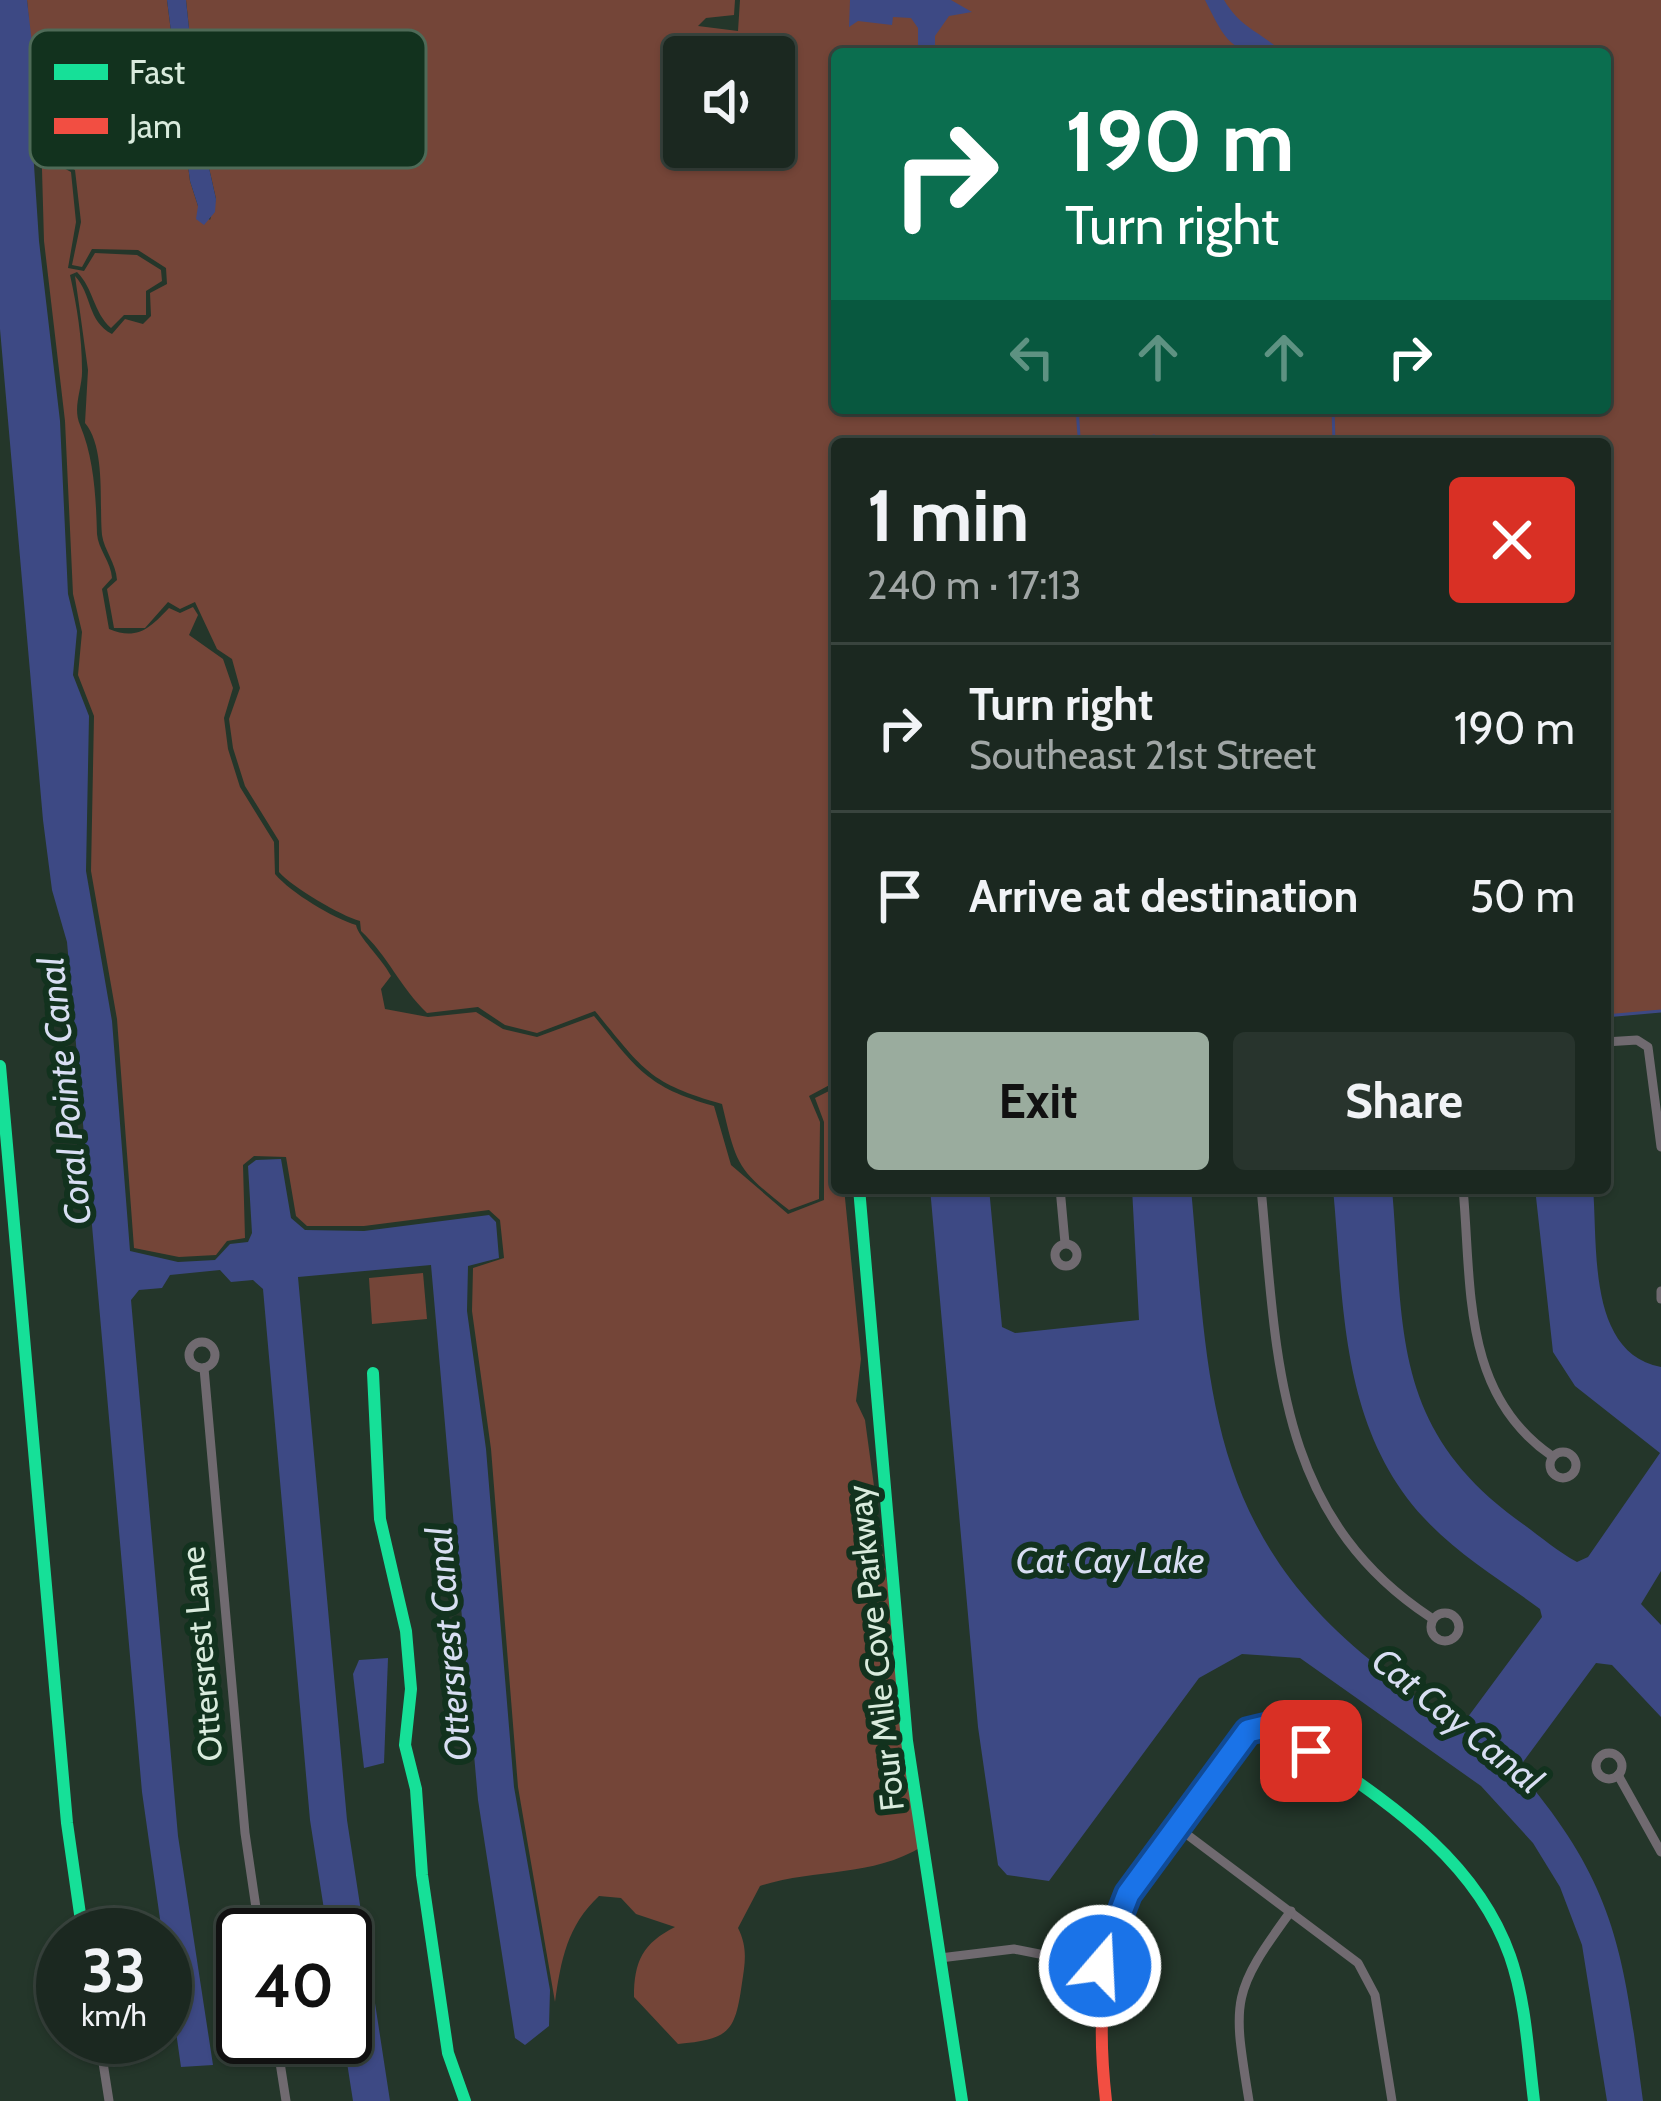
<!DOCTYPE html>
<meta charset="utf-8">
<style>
:root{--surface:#1b2820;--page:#28342d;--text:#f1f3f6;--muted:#a0a6a5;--line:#39443e;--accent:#9aac9e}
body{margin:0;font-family:Cabin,sans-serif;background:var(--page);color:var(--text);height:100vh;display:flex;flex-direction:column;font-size:45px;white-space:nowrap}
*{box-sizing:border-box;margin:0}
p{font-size:39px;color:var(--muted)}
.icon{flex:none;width:66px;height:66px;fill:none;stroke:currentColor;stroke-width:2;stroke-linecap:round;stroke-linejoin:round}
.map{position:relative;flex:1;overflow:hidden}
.drawer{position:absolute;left:831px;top:438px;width:780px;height:756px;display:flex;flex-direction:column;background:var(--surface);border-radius:12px;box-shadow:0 3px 9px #0004,0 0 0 3px var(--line)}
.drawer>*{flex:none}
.hud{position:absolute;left:831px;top:48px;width:780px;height:366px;border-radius:12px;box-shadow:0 3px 9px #0004,0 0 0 3px var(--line);background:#0b6e4f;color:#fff;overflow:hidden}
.controls{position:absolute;left:663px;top:36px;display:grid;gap:24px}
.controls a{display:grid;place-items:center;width:132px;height:132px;border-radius:12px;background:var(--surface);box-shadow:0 3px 9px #0004,0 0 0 3px var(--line);font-size:60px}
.speed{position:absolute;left:36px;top:1908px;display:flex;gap:24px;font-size:60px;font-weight:700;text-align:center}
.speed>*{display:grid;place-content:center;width:156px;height:156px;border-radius:50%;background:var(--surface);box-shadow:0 3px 9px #0004,0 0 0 3px var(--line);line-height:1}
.speed small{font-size:30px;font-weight:400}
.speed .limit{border:6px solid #111;border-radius:18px;background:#fff;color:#111}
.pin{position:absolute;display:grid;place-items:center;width:102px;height:102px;color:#fff;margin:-51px;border-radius:24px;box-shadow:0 6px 18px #0006}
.me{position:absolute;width:132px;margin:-66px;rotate:19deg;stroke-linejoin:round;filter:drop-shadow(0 0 9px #0008)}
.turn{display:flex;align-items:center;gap:42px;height:252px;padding:0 36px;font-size:54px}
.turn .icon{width:156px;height:156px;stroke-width:2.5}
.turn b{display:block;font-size:84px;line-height:102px}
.lanes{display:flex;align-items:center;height:114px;padding:0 36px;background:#0003;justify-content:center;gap:60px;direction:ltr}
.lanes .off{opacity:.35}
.round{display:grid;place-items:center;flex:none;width:126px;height:126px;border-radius:12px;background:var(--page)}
.head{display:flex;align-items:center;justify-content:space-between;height:204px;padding:0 36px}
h1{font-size:72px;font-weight:700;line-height:90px}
.button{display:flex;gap:24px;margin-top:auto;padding:24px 36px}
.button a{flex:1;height:138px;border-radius:12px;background:var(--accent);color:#111;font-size:48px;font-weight:700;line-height:138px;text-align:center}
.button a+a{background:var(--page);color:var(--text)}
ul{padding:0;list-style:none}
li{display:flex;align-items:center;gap:36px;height:168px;padding:0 36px;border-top:3px solid var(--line)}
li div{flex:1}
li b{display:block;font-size:45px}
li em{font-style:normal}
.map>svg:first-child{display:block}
.green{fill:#744538;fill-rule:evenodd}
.water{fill:#3d4984}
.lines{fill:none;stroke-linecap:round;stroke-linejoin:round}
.stream{stroke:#3d4984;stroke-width:3}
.street{stroke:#706a70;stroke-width:9}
.fast{stroke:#16e098;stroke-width:12}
.jam{stroke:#f24e42;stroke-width:12}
.route-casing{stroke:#114b97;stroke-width:30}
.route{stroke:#1a73e8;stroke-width:21}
.labels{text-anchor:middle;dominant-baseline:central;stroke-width:12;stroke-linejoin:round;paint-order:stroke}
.street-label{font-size:33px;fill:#d9ebdd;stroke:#12321e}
.water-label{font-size:36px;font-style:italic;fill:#d8def2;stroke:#12321e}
.key{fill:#12321e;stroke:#4e6a57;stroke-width:3}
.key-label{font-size:33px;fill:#d9ebdd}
</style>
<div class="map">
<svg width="1661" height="2101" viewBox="0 0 1661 2101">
<rect width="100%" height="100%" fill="#24362a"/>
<!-- green -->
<g class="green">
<path d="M27 0H167L190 181 198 206 210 220 216 199 199 123 186 0H735L734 15 706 18 698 26 738 31 740 0H1661V1011L1605 1016V444H837V1081L809 1096 820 1122 819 1199 789 1210C737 1169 737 1167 722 1104 648 1083 643 1069 595 1011L537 1033 505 1025 478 1007 427 1013C400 987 388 956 361 931L360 921C341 916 292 887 279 872V841L245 786 233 748 229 719 240 688 232 659 217 649 195 602 180 609 168 602 145 628H114L107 589 117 580C116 563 104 550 102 535 99 503 106 448 85 423L88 370 75 276C92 294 87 321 112 334L125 319 143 324 151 316 150 293 167 284 166 268 138 250 92 249 82 267 72 265 81 222 75 170 62 162 55 136 38 127ZM837 54H1605V408H837ZM684 57H774V147H684Z"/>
<path d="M41 134 51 139 58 165 71 172 76 222 68 268 84 271 95 253 137 255 161 270 162 281 146 291V315H124L111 328C93 312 94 289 77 272L70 275C77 306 82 338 82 369 83 387 72 407 80 425 94 458 96 497 97 534 98 549 111 562 112 578L102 589 109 629C137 641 150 628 169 608L180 613 193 607 198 615 189 635 223 659 233 688 224 718 228 749 240 787 274 842 275 874C291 893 333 918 356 925 358 937 381 957 391 976L381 989 385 1009 428 1017 476 1012 503 1029 537 1037 594 1016C637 1069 647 1087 714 1106L731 1165 788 1214 824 1200V1122L815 1098 837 1087V1188H844L861 1359 856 1401 865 1420 923 1846C871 1878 815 1868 760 1886L738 1928C748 1948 745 1963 742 1983 735 2032 730 2039 678 2044L634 1997C634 1961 643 1943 675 1927L636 1914 621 1898 599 1896C567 1926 561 1960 555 2002L518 1787 491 1449 472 1311 473 1268 504 1258 500 1220 489 1210 364 1226H307L296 1216 286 1157 254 1156 243 1165 245 1238 227 1241 216 1255 179 1257 134 1248 117 1019 91 871 94 716 78 675 82 632 73 594 65 421 44 241Z"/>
<path d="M423 1273 427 1319 372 1324 369 1278Z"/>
</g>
<!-- water -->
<g class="water">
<path d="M0 0H27L37 87 33 150 39 241 60 421 68 594 77 631 73 675 89 716 86 871 112 1021 130 1251 178 1262 215 1260 230 1244 248 1242 252 1233 248 1166 256 1160 281 1159 291 1218 305 1230 364 1231 489 1215 496 1222 499 1258 468 1266 467 1311 486 1449 514 1787 550 1990 549 2026 525 2045 515 2038 478 1800 431 1265 298 1277 347 1820 390 2101H353L343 2037 345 1935H328L310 1820 263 1289 253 1280 231 1282 220 1270 170 1275 162 1288 139 1290 131 1300 178 1836 213 2065 181 2067 142 1792 67 942 52 890 43 820 0 329Z"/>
<path d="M167 0H186L199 123 216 199 215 212 204 225 196 219 198 206 190 181Z"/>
<path d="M850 0H951L972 12 949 16 935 36V54H918V28L911 18 893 17 892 25 858 21 849 27Z"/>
<path d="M1205 0H1224C1242 30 1261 31 1284 54 1232 54 1228 46 1205 0Z"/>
<path d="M930 1188H989L1002 1327 1015 1333 1139 1320 1132 1188H1191C1209 1388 1206 1532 1379 1667 1404 1686 1433 1714 1462 1725L1542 1617 1540 1609C1501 1580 1457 1554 1424 1518 1340 1427 1344 1305 1333 1188H1392C1404 1329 1391 1426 1516 1519 1536 1533 1555 1550 1577 1562L1588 1557 1660 1453 1575 1386 1553 1352 1535 1188H1593C1598 1246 1587 1353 1661 1367V1571L1641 1604 1661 1625V1717L1612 1665 1596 1663 1523 1762 1522 1775C1619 1889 1624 1959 1643 2101H1607L1582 1945 1560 1887 1533 1843 1481 1786 1300 1658 1242 1654 1199 1678 1049 1881 1007 1875 998 1865 978 1727Z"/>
<path d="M388 1658 384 1763 364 1768 353 1674 359 1660Z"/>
</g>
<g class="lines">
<!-- stream -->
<g class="stream">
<path d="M1333 408 1334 444"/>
<path d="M1073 444 1079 436 1077 408"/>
<path d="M1123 444 1154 436 1164 444"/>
<path d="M1605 1016 1661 1011"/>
</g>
<!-- street -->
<g class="street">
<path d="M1605 1042 1637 1040 1648 1047 1661 1147"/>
<path d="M1060 1188 1065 1243"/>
<path d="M1261 1188C1277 1353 1274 1514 1430 1617"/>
<path d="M1463 1188C1472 1286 1461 1394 1552 1456"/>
<circle cx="1066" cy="1255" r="11"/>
<path d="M1661 1291V1299"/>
<circle cx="202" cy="1355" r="13"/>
<path d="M204 1368 245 1833 260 1935"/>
<circle cx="1563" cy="1465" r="13"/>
<circle cx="1445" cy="1627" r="14"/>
<circle cx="1609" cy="1766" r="13"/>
<path d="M1618 1775 1661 1852"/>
<path d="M1177 1827 1358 1963 1375 1995 1392 2101"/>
<path d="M940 1958 1014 1949 1100 1966"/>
<path d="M99 2037 109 2101"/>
<path d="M276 2037 286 2101"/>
<path d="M1249 2101C1233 2001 1230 1994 1291 1911"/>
</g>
<!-- fast -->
<g class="fast">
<path d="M0 1066 67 1823 83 1935"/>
<path d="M859 1188 907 1741 962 2101"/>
<path d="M373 1373 380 1519 406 1631 411 1689 405 1745 416 1789 422 1875 448 2053 465 2101"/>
<path d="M1243 1738 1262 1723 1280 1728C1368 1791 1472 1848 1510 1956 1526 2002 1528 2053 1534 2101"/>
</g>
<!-- jam -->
<path class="jam" d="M1106 2101C1092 1975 1111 1912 1187 1811 1204 1787 1221 1757 1243 1738"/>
</g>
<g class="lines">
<!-- route casing -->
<g class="route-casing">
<path id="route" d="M1100 1966 1128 1894 1248 1731 1273 1725 1311 1751"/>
</g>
<!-- route -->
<use href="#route" class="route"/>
</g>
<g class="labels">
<!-- street labels -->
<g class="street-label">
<text transform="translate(875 1648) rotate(-96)">Four Mile Cove Parkway</text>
<text transform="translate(201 1654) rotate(-95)">Ottersrest Lane</text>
</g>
<!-- water labels -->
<g class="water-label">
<text transform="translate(64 1091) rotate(-96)">Coral Pointe Canal</text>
<text x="1110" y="1560">Cat Cay Lake</text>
<text transform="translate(448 1644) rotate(-95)">Ottersrest Canal</text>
<text transform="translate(1458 1720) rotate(39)">Cat Cay Canal</text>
</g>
</g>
<!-- legend -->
<rect x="30" y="30" width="396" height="138" rx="18" class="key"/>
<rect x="54" y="64" width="54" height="16" fill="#16e098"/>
<rect x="54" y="118" width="54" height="16" fill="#f24e42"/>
<g class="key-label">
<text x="129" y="84">Fast</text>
<text x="129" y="138">Jam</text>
</g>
</svg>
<div class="controls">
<a><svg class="icon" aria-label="sound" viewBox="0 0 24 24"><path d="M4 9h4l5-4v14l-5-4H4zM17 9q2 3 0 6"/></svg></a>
</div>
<div class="speed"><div>33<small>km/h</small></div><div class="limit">40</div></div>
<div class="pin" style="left:1311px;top:1751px;background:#d93025"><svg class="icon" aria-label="arrive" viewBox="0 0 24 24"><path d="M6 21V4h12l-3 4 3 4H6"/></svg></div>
<svg class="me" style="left:1100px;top:1966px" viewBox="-20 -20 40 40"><circle r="17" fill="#1a73e8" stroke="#fff" stroke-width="3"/><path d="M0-11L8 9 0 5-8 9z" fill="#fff"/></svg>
<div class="hud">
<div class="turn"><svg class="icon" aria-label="right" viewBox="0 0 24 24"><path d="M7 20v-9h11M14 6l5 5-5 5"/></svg><div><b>190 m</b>Turn right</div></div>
<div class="lanes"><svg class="icon off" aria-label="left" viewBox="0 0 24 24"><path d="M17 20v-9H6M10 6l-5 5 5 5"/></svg><svg class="icon off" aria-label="ahead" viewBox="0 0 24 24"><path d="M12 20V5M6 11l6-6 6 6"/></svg><svg class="icon off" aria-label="ahead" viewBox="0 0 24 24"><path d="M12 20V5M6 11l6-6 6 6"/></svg><svg class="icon" aria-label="right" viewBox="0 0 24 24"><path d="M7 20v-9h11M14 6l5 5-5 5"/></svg></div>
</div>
<section class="drawer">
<div class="head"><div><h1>1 min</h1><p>240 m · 17:13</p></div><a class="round" style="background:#d93025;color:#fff"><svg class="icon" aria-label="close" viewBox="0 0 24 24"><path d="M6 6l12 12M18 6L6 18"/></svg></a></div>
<ul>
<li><svg class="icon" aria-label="right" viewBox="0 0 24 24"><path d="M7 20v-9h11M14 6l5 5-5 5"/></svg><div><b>Turn right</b><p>Southeast 21st Street</p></div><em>190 m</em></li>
<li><svg class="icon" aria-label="arrive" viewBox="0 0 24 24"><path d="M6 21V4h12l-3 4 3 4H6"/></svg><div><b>Arrive at destination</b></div><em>50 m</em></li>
</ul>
<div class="button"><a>Exit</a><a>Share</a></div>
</section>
</div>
